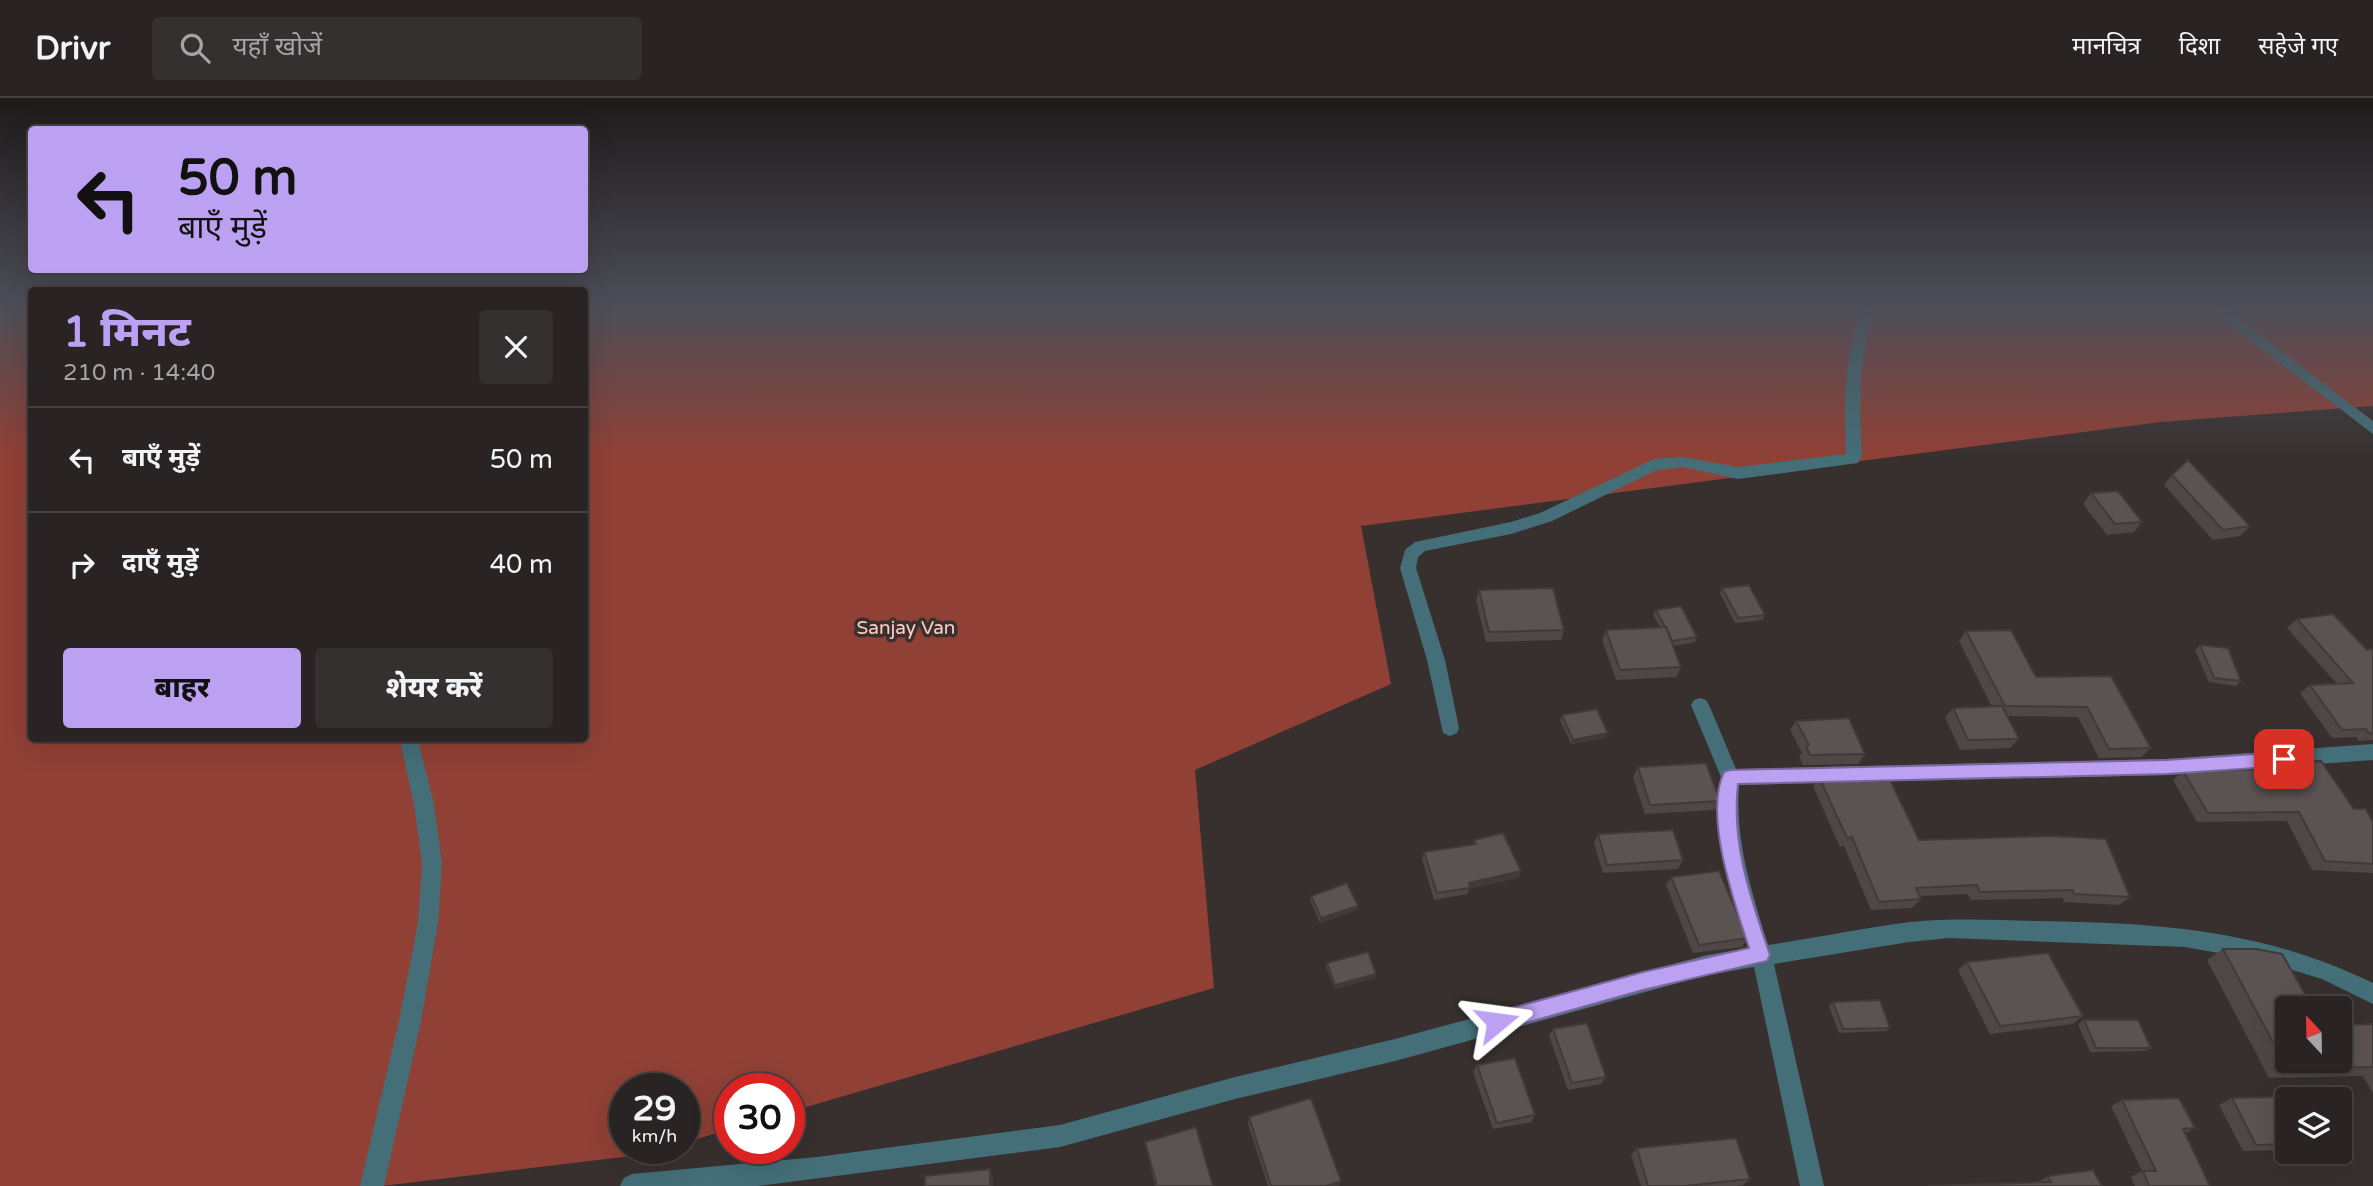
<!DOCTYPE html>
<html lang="hi">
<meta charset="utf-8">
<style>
:root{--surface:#292423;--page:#353030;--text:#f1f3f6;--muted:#a5a4a6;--line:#454141;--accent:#bca0f2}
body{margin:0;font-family:"Varela Round","Noto Sans Devanagari",sans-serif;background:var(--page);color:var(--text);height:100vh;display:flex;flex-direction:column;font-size:26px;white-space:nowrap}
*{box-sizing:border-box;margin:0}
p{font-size:23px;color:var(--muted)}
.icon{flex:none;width:38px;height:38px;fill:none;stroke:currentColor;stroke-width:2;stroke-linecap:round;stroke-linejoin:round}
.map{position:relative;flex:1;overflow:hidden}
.panel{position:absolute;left:28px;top:189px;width:560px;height:455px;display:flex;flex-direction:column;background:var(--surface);border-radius:7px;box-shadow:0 7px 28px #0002,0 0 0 2px var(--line)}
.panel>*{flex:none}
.guide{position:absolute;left:28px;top:28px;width:560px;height:147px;border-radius:7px;box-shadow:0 7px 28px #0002,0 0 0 2px var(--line);background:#bca0f2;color:#111;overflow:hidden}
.needle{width:46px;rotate:338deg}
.fabs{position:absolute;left:2275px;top:898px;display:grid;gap:14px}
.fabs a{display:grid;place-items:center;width:77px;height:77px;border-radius:7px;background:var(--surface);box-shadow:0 7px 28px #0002,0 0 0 2px var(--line);font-size:35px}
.speed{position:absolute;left:609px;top:975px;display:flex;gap:14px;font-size:35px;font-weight:700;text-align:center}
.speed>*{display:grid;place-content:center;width:91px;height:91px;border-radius:50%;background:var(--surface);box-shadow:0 7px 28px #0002,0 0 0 2px var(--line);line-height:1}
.speed small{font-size:18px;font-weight:400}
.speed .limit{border:10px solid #d22;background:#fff;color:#111}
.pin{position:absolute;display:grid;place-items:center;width:60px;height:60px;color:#fff;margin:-30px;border-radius:14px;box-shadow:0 4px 10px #0006}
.me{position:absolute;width:77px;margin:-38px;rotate:74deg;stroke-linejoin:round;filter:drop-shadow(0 0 5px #0008)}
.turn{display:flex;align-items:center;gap:24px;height:147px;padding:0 35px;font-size:32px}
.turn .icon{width:91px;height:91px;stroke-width:2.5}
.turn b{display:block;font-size:49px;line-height:60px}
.round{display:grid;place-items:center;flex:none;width:74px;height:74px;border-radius:7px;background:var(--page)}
.head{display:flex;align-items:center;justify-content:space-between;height:119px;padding:0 35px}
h1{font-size:42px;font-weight:800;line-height:52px;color:var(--accent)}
.primary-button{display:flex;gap:14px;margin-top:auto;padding:14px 35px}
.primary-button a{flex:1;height:80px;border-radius:7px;background:var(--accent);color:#111;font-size:28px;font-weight:800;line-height:80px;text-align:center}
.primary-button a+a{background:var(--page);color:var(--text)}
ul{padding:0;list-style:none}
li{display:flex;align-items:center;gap:21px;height:105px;padding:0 35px;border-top:2px solid var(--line)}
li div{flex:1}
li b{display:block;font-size:26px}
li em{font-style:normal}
header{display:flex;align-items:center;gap:42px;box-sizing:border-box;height:98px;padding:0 35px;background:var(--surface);border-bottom:2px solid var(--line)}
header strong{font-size:33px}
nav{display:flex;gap:38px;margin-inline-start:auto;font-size:24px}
.search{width:490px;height:63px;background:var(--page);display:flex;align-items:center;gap:18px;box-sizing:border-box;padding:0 24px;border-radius:7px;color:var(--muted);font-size:26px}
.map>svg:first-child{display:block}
.forest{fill:#914035}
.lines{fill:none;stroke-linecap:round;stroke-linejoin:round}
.lane{fill:#446f79;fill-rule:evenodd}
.street{fill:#446f79;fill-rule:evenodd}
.wall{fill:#4e4746}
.shaded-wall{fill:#403a39}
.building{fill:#5b5351;stroke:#403a39;stroke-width:2}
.route{fill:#bca0f2;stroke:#7a689d;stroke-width:2}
.labels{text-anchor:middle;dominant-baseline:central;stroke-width:7;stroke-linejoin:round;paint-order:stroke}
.park-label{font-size:19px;fill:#fecdc4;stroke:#37302f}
</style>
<header>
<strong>Drivr</strong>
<div class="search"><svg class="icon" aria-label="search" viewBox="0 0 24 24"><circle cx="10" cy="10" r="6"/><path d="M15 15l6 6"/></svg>यहाँ खोजें</div>
<nav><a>मानचित्र</a><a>दिशा</a><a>सहेजे गए</a></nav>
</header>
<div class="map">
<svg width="2373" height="1088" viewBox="0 0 2373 1088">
<rect width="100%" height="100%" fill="#37302f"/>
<!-- forest -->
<path class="forest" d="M0 209H31L32 640H584L585 209H2373V308L2160 324 1361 428 1391 586 1195 672 1214 890 789 1014V990H730V1031L684 1045V990H625V1050H665L640 1057 382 1088H0Z"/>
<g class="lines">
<!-- lane -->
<path class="lane" d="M406 640 417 642 419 647 434 706 442 766 438 825 421 923 384 1088H360L399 923 418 825 422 766 414 706 401 647Z"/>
<!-- street -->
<g class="street">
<path d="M1862 209H1876C1858 258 1859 306 1862 357L1858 365 1738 381 1683 369 1657 372 1552 423 1511 436 1425 453 1418 459 1416 470 1445 562 1459 630 1457 635 1450 638 1443 635 1427 562 1400 470 1405 452 1415 444 1511 424 1540 415 1654 361 1683 359 1738 369 1846 356C1844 305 1844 257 1862 209Z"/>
<path d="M2207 209H2223L2373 323V336Z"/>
<path d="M1700 600 1706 602 1709 607 1736 671 2167 661 2373 646V662L2167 677 1739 687C1735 744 1752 794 1768 847 1815 840 1863 830 1910 824 1952 820 1995 822 2037 823 2160 825 2261 831 2373 885V906L2322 881 2263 863 2185 849 1949 840 1909 844 1774 866 1824 1088H1800L1754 869 1707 877 1395 963 1235 1001 1060 1049 758 1088H620L624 1080 632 1076 817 1059 1060 1027 1235 979 1395 941 1707 857 1749 850 1721 750 1719 705 1721 679 1691 607 1694 602Z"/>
</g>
</g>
<!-- wall -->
<g class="wall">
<path d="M2172 377 2250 428 2240 438 2213 442 2164 387Z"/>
<path d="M2091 395 2142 424 2134 434 2107 437 2083 406Z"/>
<path d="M1722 490 1765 517 1762 522 1735 525 1720 495Z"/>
<path d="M1479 492 1564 532 1561 542 1486 544 1476 502Z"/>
<path d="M1656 512 1697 539 1695 544 1673 548 1681 569 1676 579 1616 582 1602 542 1606 532 1660 529 1653 517Z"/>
<path d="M2297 521 2367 552 2373 551V642L2359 643 2356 639 2332 640 2300 595 2310 587 2337 586 2287 530Z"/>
<path d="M1966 533 2036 579 2111 578 2151 650 2141 659 2099 660 2078 619 2007 618 2019 641 2010 650 1960 652 1945 619 1953 610 1992 609 1959 543Z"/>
<path d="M2200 547 2241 583 2236 588 2209 584 2195 552Z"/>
<path d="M1562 617 1606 640 1571 646 1560 622Z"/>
<path d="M1796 623 1865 656 1858 666 1803 667 1799 658 1802 655 1790 632Z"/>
<path d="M2268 665 2354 711 2373 724V775L2312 772 2287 723 2197 724 2173 682 2183 673 2260 671Z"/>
<path d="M1638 669 1720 703 1714 712 1645 716 1633 679Z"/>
<path d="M1819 679 1876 683 1919 742 2130 799 2120 807 2064 804 2063 800 1971 802 1968 796 1920 798 1921 801 1912 810 1871 812 1844 748 1840 749 1813 688Z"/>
<path d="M1598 736 1683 762 1678 771 1603 775 1594 745Z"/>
<path d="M1474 742 1521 773 1518 780 1469 791 1467 796 1434 802 1422 761 1424 754 1473 747Z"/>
<path d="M1671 779 1748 840 1742 849 1693 855 1666 787Z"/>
<path d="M1311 798 1358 808 1357 812 1320 825 1310 802Z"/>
<path d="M2223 851 2287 962 2373 926V995L2363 978 2269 980 2207 862Z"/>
<path d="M1967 864 2083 918 2073 926 1990 936 1958 872Z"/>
<path d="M1327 865 1376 876 1375 880 1335 891 1326 869Z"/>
<path d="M1833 904 1890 930 1886 933 1839 935 1829 908Z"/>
<path d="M2084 922 2151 950 2145 953 2090 954 2078 926Z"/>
<path d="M1553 931 1606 979 1601 986 1568 992 1549 938Z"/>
<path d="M1477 967 1535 1017 1531 1024 1493 1031 1473 974Z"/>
<path d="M2232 1000 2287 1001V1052L2243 1053 2219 1007Z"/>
<path d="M2122 1002 2195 1030 2185 1035 2210 1088H2135L2131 1079 2142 1073 2111 1008Z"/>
<path d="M1249 1019 1339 1088H1268L1248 1026Z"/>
<path d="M1145 1044 1213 1088H1155L1146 1050Z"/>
<path d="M1637 1050 1750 1081 1743 1087 1737 1088H1641L1631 1057Z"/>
<path d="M2048 1078 2102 1088 2038 1084Z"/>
</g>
<!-- shaded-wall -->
<g class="shaded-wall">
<path d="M1608 635 1606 640 1571 646 1573 642Z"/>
<path d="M1521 773 1518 780 1469 791V785Z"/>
<path d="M1358 808 1357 812 1320 825 1321 820Z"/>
<path d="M1376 876 1375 880 1335 891V887Z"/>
<path d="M990 1071 993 1077V1088H990Z"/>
<path d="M1341 1083 1339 1088H1326Z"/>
</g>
<!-- building -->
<g class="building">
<path d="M2188 362 2250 428 2223 432 2172 377Z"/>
<path d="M2118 393 2142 424 2115 426 2091 395Z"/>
<path d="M1749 487 1765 517 1738 520 1722 490Z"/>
<path d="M1553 490 1564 532 1489 534 1479 492Z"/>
<path d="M1681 508 1697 539 1672 543 1666 529H1665L1656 512Z"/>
<path d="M2333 516 2367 552 2373 551V635H2369L2366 631 2342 632 2310 587 2353 585 2297 521Z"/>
<path d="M1666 529 1681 569 1620 572 1606 532Z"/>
<path d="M2011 532 2036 579 2111 578 2151 650 2109 651 2087 609 2005 608 1966 533Z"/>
<path d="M2200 547 2228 550 2241 583 2214 580Z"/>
<path d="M2002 608 2019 641 1968 642 1953 610Z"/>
<path d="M1597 611 1608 635 1573 642 1562 617Z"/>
<path d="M1849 620 1865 656 1810 657 1806 649 1809 647 1796 623Z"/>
<path d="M2321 663 2354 711H2366L2373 724V766L2325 763 2299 714 2208 715 2183 673 2273 671 2268 665Z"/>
<path d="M1706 665 1720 703 1650 707 1638 669Z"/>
<path d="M1874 677 1876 683 1890 682 1919 742 2053 738 2106 741 2130 799 2074 796 2073 792 1980 794 1977 787 1916 790 1921 801 1879 804 1852 739 1847 740 1819 679Z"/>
<path d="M1673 732 1683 762 1607 767 1598 736Z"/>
<path d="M1503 735 1521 773 1469 785 1470 790 1437 795 1424 754 1476 746 1474 742Z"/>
<path d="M1719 773 1748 840 1699 847 1671 779Z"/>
<path d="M1347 785 1358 808 1321 820 1311 798Z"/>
<path d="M2223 851H2256L2282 856 2313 910H2287V962H2340V927L2373 926V969L2287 970Z"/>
<path d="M1368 854 1376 876 1335 887 1327 865Z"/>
<path d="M2048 855 2083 918 2000 928 1967 864Z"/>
<path d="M1880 902 1890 930 1843 931 1833 904Z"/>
<path d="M2084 922H2138L2151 950H2096Z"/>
<path d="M1587 925 1606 979 1572 985 1553 931Z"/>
<path d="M1515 960 1535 1017 1497 1025 1477 967Z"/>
<path d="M2303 998 2305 1001H2287V1046L2256 1047 2232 1000Z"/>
<path d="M1311 1000 1341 1083 1326 1088H1271L1249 1019Z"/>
<path d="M2179 1000 2195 1030 2183 1031 2210 1088H2149L2143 1073H2156L2122 1002Z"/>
<path d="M1196 1029 1213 1088H1157L1145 1044Z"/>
<path d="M1736 1040 1750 1081 1685 1088H1648L1637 1050Z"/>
<path d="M990 1071V1088H925V1078Z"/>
<path d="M2093 1072 2102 1088H1928L2051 1084 2048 1078Z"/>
</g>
<!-- sky -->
<linearGradient id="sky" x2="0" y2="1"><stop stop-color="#1e1a1a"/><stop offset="0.58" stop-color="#4d4e58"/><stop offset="1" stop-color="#4d4e58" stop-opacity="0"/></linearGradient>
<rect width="2373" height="361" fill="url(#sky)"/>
<!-- route -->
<path class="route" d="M2284 654 2290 656 2293 661 2290 666 2284 668 2167 676 1738 686C1731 746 1751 801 1770 857L1767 863 1643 892 1497 933 1490 930 1487 924 1490 917 1497 914 1643 874 1749 850C1735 807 1703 717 1724 674L1730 672 2167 662Z"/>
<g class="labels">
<!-- park labels -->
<g class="park-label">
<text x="906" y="530">Sanjay Van</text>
</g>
</g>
</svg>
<div class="fabs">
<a><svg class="needle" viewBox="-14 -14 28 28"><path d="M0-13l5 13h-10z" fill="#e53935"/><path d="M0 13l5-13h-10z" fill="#a5a4a6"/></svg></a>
<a><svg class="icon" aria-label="layers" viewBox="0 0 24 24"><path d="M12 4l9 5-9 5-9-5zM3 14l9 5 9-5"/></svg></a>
</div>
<div class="speed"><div>29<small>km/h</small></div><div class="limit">30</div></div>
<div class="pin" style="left:2284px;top:661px;background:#d93025"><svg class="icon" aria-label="arrive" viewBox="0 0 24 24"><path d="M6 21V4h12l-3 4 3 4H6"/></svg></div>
<svg class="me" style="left:1497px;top:924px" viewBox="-20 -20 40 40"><path d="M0-17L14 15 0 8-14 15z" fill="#bca0f2" stroke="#fff" stroke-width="4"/></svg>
<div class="guide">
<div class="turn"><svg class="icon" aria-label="left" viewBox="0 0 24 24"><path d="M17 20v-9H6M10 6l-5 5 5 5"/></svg><div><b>50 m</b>बाएँ मुड़ें</div></div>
</div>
<section class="panel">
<div class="head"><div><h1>1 मिनट</h1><p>210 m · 14:40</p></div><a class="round"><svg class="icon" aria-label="close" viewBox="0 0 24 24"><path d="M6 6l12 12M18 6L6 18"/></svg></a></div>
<ul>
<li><svg class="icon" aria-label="left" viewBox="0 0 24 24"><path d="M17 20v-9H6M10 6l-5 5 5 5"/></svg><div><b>बाएँ मुड़ें</b></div><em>50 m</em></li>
<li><svg class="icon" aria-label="right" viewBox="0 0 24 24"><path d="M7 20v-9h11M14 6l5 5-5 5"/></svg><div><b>दाएँ मुड़ें</b></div><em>40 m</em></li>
</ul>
<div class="primary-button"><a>बाहर</a><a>शेयर करें</a></div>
</section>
</div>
